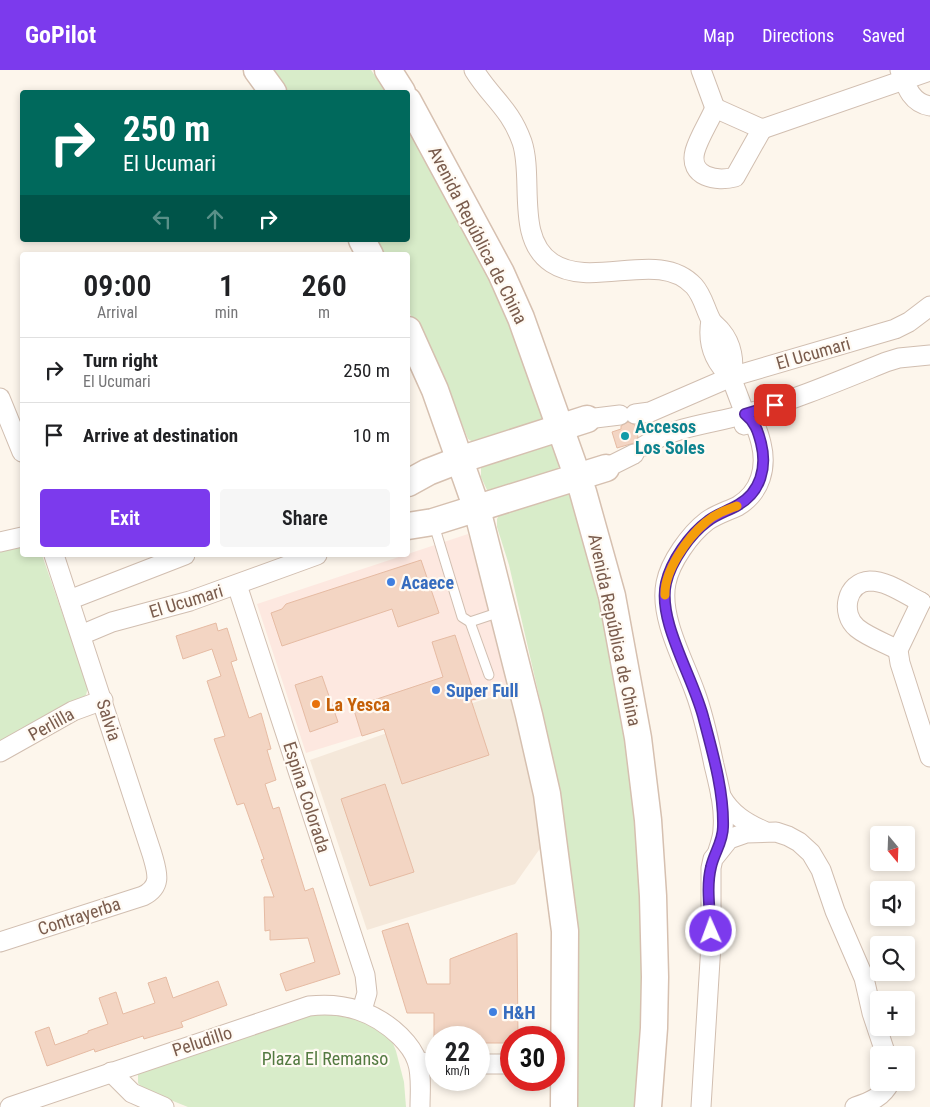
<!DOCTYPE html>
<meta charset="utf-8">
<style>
:root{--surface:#fff;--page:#f6f6f6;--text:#202124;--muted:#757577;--line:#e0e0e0;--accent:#7c3aed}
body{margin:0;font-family:"Roboto Condensed",sans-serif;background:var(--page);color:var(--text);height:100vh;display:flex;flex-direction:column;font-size:19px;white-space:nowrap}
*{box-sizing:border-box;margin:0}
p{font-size:16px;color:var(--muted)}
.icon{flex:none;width:28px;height:28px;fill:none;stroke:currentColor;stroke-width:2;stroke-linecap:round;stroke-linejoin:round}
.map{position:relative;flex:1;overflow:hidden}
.panel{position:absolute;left:20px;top:182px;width:390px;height:305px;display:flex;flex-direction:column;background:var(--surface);border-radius:5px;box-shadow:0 2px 8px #0003}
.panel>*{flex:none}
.hud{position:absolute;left:20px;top:20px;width:390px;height:152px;border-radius:5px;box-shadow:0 2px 8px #0003;background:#00695c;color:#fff;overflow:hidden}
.needle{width:32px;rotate:161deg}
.controls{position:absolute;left:870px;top:756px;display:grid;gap:10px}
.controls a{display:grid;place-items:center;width:45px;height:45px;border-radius:5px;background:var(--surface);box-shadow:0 2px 8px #0003;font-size:25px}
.speed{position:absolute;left:425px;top:956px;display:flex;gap:10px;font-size:25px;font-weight:700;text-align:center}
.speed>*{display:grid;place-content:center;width:65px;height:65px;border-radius:50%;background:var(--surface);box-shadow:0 2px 8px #0003;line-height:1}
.speed small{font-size:12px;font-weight:400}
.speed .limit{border:8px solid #d22;background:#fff;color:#111}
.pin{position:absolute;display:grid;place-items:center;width:42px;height:42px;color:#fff;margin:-21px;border-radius:10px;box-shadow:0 2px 8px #0006}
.me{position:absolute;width:55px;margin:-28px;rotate:358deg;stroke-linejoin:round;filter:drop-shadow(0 0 4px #0008)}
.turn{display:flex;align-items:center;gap:18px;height:105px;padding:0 20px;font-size:22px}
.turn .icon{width:65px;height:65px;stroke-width:2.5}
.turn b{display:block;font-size:35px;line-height:42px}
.lanes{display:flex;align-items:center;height:48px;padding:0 20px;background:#0003;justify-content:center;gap:25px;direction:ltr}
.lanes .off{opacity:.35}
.eta{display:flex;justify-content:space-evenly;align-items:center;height:85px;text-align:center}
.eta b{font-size:30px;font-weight:600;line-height:35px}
.button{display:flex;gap:10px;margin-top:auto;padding:10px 20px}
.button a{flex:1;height:58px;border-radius:5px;background:var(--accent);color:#fff;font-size:20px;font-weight:600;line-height:58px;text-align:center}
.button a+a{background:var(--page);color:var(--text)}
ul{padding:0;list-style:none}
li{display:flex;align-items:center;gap:15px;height:65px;padding:0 20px;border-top:1px solid var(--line)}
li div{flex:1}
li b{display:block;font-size:19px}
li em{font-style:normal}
header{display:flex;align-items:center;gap:30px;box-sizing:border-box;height:70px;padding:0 25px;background:var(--accent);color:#fff}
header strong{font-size:24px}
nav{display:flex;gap:28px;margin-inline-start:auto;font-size:18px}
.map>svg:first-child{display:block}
.residential{fill:#f5e8da}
.commercial{fill:#fde8e0}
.green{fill:#d8ecc9}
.building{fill:#f3d5c3;stroke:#e6bba3}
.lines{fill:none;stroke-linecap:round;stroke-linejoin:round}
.lane-casing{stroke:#d1beb0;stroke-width:11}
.street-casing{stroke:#d1beb0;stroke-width:21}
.secondary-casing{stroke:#d6c0b0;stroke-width:29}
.lane{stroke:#fff;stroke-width:9}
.street{stroke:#fff;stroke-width:19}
.secondary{stroke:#fff;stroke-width:26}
.route-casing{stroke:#51269a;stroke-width:12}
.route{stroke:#7c3aed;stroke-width:9}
.slow{stroke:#f59e0b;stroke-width:9}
.culture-dot{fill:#0f9aa8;stroke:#fffaf3;stroke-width:2}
.shop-dot{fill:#3f7fe0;stroke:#fffaf3;stroke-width:2}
.food-dot{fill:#e8710a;stroke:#fffaf3;stroke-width:2}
.labels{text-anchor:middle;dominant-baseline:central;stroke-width:4.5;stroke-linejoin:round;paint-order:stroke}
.street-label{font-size:18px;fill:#7a5c4d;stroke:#fffaf3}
.culture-label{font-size:18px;font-weight:bold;fill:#0d838f;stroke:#fffaf3;text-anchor:start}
.shop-label{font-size:18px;font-weight:bold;fill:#366cbe;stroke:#fffaf3;text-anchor:start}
.food-label{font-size:18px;font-weight:bold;fill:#c56008;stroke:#fffaf3;text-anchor:start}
.park-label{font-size:18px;fill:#537a41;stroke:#fffaf3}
</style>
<header>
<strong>GoPilot</strong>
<nav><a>Map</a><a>Directions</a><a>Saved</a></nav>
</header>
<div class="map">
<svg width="930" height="1037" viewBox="0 0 930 1037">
<rect width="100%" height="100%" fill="#fdf6ec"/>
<!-- residential -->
<path class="residential" d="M513 619 546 770 515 814 367 860 310 690Z"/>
<!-- commercial -->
<path class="commercial" d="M468 464 513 619 306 683 257 534Z"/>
<!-- green -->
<g class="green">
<path d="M270 0H371L386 22H285Z"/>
<path d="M408 56 491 196 543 349 536 355 476 374 468 369 445 312 408 240V185H381L374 170H408Z"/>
<path d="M550 372 555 375 560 394 557 401 493 423 487 420 481 407V396Z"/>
<path d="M567 423 572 427 620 604 644 797 641 1037H576L578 963 564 776 540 630 509 495 497 457V449L500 443Z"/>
<path d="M22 474V485H42L88 617 86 625 81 629 0 674V478Z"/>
<path d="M315 941 347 943 379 959 392 971 396 981 404 1012 406 1037H188L143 1019 138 1013V1000Z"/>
</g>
<!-- building -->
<g class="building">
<path d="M628 352 635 355 638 367 634 373 617 378 612 362 621 359V356Z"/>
<path d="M421 490 439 543 398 557 392 539 282 576 271 543 282 539 286 534Z"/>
<path d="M216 553 218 561 227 558 237 590 231 592 249 648 261 643 271 679 267 680 276 710 265 714 273 739 279 737 305 821 313 818 340 904 286 921 280 904 315 892 308 868 270 870V860L265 861 264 827H274L261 790 264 789 244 733 237 735 214 669 225 666 207 611 221 606 212 579 183 589 176 566Z"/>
<path d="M455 565 476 629 471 630 489 685 402 714 384 659 362 666 353 637 443 607 432 572Z"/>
<path d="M322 606 338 652 310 662 295 615Z"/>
<path d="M385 714 414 802 370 816 341 729Z"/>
<path d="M408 853 427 914H450V889L517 863 518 968H511V973H479V968H434V943H407L382 861Z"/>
<path d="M166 907 173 928 218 911 227 935 181 952 183 957 144 969 143 966 95 982 94 979 47 996 35 962 49 957 55 975 88 963V961L108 954 99 928 116 922 123 944 155 933 148 913Z"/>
</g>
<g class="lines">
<!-- lane casing -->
<g class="lane-casing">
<g id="lane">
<path d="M434 455 462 547 470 552 500 542"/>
<path d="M470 552 489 605"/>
</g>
</g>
<!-- street casing -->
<g class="street-casing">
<g id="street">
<path d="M474 0C491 28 510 38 522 72 534 108 515 169 552 193 593 220 659 178 694 216 703 226 705 239 711 250 713 254 718 257 721 261 732 274 735 292 731 307 714 292 707 273 711 250"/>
<path d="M701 0 715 38"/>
<path d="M900 0C906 16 911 33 930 36"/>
<path d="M715 38 762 59 930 1"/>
<path d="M715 38C709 52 699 67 695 81 688 107 717 112 735 107L762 59"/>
<path d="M731 307 745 344 744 355"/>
<path d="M0 328 22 382"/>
<path d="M635 344 650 342 731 307 895 259 909 252 930 236"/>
<path d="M587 349 620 345"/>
<path d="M644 376C674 356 712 354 746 344 794 330 839 311 886 292L899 288 930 285"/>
<path d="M606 398 634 384"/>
<path d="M0 472 22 467"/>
<path d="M237 515 365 905 367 923 362 940"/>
<path d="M69 530 185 485"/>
<path d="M921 532 898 580 900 593 930 687"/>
<path d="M81 565 112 552 190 531 317 485"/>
<path d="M898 580C885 573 868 567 857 558 840 544 846 512 870 511 888 511 906 525 921 532"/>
<path d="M0 682 73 641 103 630"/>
<path d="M721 726C731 744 746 753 764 761"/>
<path d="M718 781C720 774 723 767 723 759 725 738 719 716 714 695 709 671 704 646 695 622 684 591 659 547 666 513 670 492 690 464 707 451 717 444 728 441 738 436 761 422 767 397 761 373 758 361 755 352 745 344"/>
<path d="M0 872 143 826C163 816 157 802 152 784L54 485"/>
<path d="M418 992 436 993"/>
<path d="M479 994H511"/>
<path d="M111 1002 132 1023 164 1037"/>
<path d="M10 1037 309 936C345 932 374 941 400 966 407 973 414 982 417 991 422 1004 420 1023 420 1037"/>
<path d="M701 1037 711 874V798L713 789 729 769 746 763 776 762 788 766 799 772 811 783 821 800 835 841 864 908 872 943 886 985"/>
<path d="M855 1037C870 1032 883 1027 890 1012"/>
</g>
</g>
<!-- secondary casing -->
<g class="secondary-casing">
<g id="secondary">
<path d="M257 0 273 22"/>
<path d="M388 0 402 22"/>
<path d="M408 31 501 203 521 248 583 422 612 526 638 668 648 750 653 826 655 907 654 958 648 1037"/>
<path d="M362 170 370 185"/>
<path d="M408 260 435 320 477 439 529 645 547 724 565 861 564 1037"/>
<path d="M408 413 428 402 459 390 587 349"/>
<path d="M408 456 433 452 606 398"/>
</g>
</g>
<!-- lane -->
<use href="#lane" class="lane"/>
<!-- street -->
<use href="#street" class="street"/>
<!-- secondary -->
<use href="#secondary" class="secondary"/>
</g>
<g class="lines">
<!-- route casing -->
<g class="route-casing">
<path id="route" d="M711 861C710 840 706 817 711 797 714 783 723 772 723 757 724 722 713 684 704 650 695 610 657 552 666 513 671 491 690 464 708 451 717 444 728 441 738 435 761 422 767 397 761 373 758 361 755 352 745 344L775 335"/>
</g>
<!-- route -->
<use href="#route" class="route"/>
<!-- slow -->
<path class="slow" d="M665 525C664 501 688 467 706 452 715 444 726 440 737 436"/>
</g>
<!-- markers -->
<circle class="culture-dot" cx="625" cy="366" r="5"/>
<g class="shop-dot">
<circle cx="391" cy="512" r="5"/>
<circle cx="436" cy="620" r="5"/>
<circle cx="493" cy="942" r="5"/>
</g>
<circle class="food-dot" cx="316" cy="634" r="5"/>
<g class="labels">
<!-- street labels -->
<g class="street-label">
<text transform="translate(478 165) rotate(63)">Avenida República de China</text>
<text transform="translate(813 283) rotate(-16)">El Ucumari</text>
<text transform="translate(186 531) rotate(-17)">El Ucumari</text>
<text transform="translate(615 560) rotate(78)">Avenida República de China</text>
<text transform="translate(109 650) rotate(72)">Salvia</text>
<text transform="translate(51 654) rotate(-29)">Perlilla</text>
<text transform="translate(307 727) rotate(72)">Espina Colorada</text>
<text transform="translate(79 846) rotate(-18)">Contrayerba</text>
<text transform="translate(202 971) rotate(-18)">Peludillo</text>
</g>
<!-- culture labels -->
<g class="culture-label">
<text x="635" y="356">Accesos<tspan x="635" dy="21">Los Soles</tspan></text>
</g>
<!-- shop labels -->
<g class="shop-label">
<text x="401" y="512">Acaece</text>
<text x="446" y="620">Super Full</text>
<text x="503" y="942">H&amp;H</text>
</g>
<!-- food labels -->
<g class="food-label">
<text x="326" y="634">La Yesca</text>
</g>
<!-- park labels -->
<g class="park-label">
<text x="325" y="988">Plaza El Remanso</text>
</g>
</g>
</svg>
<div class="controls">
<a><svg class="needle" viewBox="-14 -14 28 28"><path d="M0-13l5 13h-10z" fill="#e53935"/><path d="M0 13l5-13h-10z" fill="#757577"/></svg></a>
<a><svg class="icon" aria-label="sound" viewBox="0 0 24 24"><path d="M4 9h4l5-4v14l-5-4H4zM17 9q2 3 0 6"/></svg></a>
<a><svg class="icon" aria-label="search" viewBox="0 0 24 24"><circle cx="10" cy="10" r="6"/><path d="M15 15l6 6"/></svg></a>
<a>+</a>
<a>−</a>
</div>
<div class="speed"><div>22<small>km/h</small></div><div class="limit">30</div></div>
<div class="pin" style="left:775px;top:335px;background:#d93025"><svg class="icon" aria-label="arrive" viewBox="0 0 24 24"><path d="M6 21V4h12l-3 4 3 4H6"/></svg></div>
<svg class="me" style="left:711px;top:861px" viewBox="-20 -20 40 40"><circle r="17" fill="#7c3aed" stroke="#fff" stroke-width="3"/><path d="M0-11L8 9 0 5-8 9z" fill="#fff"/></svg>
<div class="hud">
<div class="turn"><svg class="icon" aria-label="right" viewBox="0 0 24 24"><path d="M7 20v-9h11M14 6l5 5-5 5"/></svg><div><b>250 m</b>El Ucumari</div></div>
<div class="lanes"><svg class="icon off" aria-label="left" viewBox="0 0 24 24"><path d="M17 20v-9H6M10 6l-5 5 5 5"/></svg><svg class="icon off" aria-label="ahead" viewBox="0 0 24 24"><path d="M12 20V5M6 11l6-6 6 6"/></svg><svg class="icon" aria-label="right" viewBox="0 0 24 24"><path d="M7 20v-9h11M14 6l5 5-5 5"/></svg></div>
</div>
<section class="panel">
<div class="eta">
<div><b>09:00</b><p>Arrival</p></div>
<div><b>1</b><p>min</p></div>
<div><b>260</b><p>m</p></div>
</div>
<ul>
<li><svg class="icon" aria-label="right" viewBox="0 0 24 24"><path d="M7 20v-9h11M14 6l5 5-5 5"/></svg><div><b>Turn right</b><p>El Ucumari</p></div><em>250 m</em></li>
<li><svg class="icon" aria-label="arrive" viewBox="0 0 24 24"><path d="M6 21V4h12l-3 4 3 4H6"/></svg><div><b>Arrive at destination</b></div><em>10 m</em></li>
</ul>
<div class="button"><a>Exit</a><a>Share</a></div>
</section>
</div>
